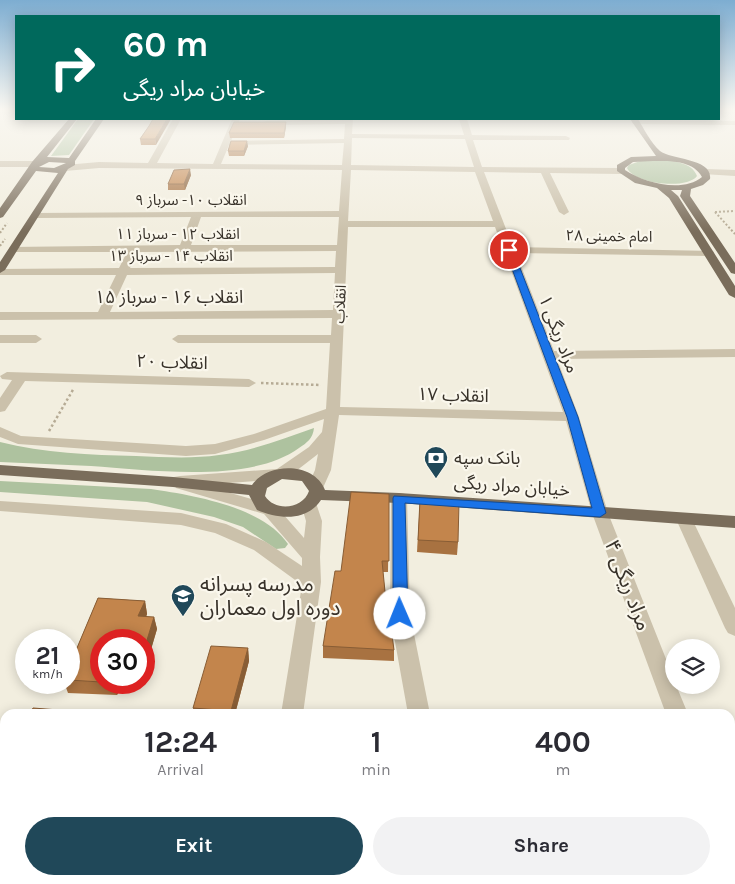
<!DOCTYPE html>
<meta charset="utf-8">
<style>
:root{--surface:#fff;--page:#f2f2f3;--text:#2b2b33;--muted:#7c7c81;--accent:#204859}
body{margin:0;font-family:Karla,"Noto Sans Arabic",sans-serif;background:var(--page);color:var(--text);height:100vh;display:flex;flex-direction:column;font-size:19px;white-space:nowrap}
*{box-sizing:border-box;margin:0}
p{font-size:16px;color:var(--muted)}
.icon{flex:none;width:28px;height:28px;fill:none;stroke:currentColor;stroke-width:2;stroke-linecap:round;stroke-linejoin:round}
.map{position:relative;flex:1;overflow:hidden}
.sheet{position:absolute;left:0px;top:709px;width:735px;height:176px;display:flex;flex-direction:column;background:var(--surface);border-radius:15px 15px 0 0;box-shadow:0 2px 12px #0003}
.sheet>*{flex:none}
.top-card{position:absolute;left:15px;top:15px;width:705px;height:105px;border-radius:0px;box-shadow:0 2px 12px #0003;background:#00695c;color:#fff;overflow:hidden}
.buttons{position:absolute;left:665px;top:639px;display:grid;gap:10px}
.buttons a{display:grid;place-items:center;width:55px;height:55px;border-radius:50%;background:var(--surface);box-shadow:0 2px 12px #0003;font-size:25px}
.speed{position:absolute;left:15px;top:629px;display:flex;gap:10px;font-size:25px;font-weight:700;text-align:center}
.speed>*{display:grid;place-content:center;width:65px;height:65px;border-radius:50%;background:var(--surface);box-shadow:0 2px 12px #0003;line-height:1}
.speed small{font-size:12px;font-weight:400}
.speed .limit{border:8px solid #d22;background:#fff;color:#111}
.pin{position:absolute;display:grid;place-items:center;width:42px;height:42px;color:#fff;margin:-21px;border:2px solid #fff;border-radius:50%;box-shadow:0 1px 5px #0007}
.me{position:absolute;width:55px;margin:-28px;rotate:359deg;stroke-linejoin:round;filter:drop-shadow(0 0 4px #0008)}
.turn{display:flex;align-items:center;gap:18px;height:105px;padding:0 25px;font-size:22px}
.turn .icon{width:65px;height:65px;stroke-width:2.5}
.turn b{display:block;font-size:35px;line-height:42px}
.eta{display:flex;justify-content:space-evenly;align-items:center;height:85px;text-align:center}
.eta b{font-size:30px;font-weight:700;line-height:35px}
.primary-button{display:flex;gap:10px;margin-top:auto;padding:10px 25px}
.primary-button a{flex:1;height:58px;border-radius:30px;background:var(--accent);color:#fff;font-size:20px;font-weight:700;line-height:58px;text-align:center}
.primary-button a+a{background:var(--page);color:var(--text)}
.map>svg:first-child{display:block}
.green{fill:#aec29f}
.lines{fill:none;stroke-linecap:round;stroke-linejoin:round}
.path-far1{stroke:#b6ab95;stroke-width:2;stroke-dasharray:2 2;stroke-linecap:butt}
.path{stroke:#b6ab95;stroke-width:2.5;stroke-dasharray:2.5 2.5;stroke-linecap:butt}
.minor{fill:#cbc1ab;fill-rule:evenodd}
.major{fill:#7a6d5b;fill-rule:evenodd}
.wall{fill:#a87241}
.shaded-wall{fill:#885d35}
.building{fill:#c3854c;stroke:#885d35}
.route{fill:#1a73e8;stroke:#114b97}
.labels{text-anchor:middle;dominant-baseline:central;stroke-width:4.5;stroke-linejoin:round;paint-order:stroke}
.far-street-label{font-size:15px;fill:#38322a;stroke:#faf7ec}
.street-label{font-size:18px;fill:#38322a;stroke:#faf7ec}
.poi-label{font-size:18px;fill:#38322a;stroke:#faf7ec;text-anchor:start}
.near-poi-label{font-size:21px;fill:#38322a;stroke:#faf7ec;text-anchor:start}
.near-street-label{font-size:21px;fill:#38322a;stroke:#faf7ec}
</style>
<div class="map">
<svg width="735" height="884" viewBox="0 0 735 884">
<rect width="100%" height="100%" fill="#f2eedf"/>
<!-- green -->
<g class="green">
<path d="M78 119H94L69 155 51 156Z"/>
<path d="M643 160C658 160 691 158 697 176 687 190 634 184 627 168L629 165Z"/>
<path d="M314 428C313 438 307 443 299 448 250 484 150 470 91 466 61 465 30 463 0 462V442C44 453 90 455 136 456 163 457 192 459 219 455 252 451 283 439 314 428Z"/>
<path d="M0 481 151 489C192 495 264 507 288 544L285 548 276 549 243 527 214 517 147 502 0 492Z"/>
</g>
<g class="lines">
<!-- path-far1 -->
<g class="path-far1">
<path d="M715 212 735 234"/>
<path d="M715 212 735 211"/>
<path d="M0 233 7 223"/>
<path d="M0 246 5 239"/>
</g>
<!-- path -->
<g class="path">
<path d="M261 383 321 385"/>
<path d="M49 431 74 388"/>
</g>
<!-- minor -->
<g class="minor">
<path d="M173 119H181L157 163 213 164 232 119H240L231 141 344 139 345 124 266 125 262 123 266 121 345 119H353L352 134 464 135 459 119H467L472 135 566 136 570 138 569 140H473L482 167 621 168 625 171 621 174 550 173 569 212 564 215 559 212 541 173 484 172 513 247 713 251 714 253 709 256 516 253 554 351 735 349V357L557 359 579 417 608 513 674 679V685H676L688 714H666L592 513 566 421 339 415 331 470 322 490H310L308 486 315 470 318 454 287 478 281 479 202 485 276 506 304 538 306 521 301 504 303 500H315L322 521 320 557 321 582 303 714H281L302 585 254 550 215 533 181 525 0 511V501L181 513 226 524 266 542 302 566V558L264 514 176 488 172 481 174 477 180 476 277 469 309 447 322 432 324 419 264 440 215 454 186 456 18 444 0 437V427L21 436 186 446 215 444 254 434 326 409 330 343H178L172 339 178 335H331L332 318 0 320V312H98L116 275H0V269L119 268 127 252H14L9 249 10 247 180 245 191 217 37 218 34 217V213L339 211 342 170 99 168 65 171 61 168 65 165 99 162 148 163ZM352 138 465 139 474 167 351 165ZM344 143 342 165 221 164 229 145ZM351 170 475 172 493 221H348ZM201 217H339L337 245H191ZM348 227H495L563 412 340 407ZM336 251 335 267 130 268 138 252ZM335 273 333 310 110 312 127 275Z"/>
<path d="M636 120 735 121V125L633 124 632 122Z"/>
<path d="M0 161H35L39 164 35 167H0Z"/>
<path d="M706 169 735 170V176L703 174V170Z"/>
<path d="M0 335H36L42 339 36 343H0Z"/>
<path d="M7 372 249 379 256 383 249 387 25 381 5 411 0 412V398L12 380 2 379 0 376Z"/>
<path d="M399 493 405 494 407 498 410 614 430 714H408L390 614 391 498 393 494Z"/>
<path d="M684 513 690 515 692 519 735 608V636L728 633 725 628 676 519 678 515Z"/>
<path d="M730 839 735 841V876L730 874Z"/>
<path d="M253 880H279L278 884H252Z"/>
<path d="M436 880H462L463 884H437Z"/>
</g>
<!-- major -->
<g class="major">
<path d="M69 119H77L47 157 69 158 96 119H104L75 161V165L68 169 5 270 0 273V262L58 173 36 171 3 217 0 218V208L32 162ZM49 162 66 163 54 168 39 167Z"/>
<path d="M630 119H638C644 129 651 143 660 151 671 160 713 158 710 179L703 185 691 189 690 196 735 263V274L731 273 680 196 682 190H671L678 196 735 286V298L729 295 669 198 657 188 635 183 617 171V165L631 157 656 156ZM653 161C669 161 693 160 702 177 683 193 644 183 625 170V168L633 162Z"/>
<path d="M0 465 173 477 252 485C268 462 314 462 325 490L399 493 735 516V528L399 503 321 500C306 522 279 519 257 510L249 495 173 487 0 475ZM282 479 302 481 309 491C303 509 275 512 265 496L267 488Z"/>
</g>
</g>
<!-- wall -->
<g class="wall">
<path d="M153 119 156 145H141L140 139 149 126Z"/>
<path d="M286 122V127L284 138H230L229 133Z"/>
<path d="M248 146 244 156H229L228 151Z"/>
<path d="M191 175 185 190H168V184Z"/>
<path d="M389 494 388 572H383L387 612 394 650V661L323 658V646L341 571Z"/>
<path d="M420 500 458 542 457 555 417 552Z"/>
<path d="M98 598 145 601 147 614 146 617H154L157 629 144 673V640H101V682H123L117 695 68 693 64 682H69V667Z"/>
<path d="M248 648 249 661 235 714H194L193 708Z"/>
</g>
<!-- shaded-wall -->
<g class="shaded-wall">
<path d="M167 119H171L156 145 155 139Z"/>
<path d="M286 122V127L284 138V133Z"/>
<path d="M247 141 248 146 244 156V151Z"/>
<path d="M190 169 191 175 185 190 184 184Z"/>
<path d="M145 601 147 614 141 629 138 616Z"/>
<path d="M154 617 157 629 144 673V650Z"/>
<path d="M248 648 249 661 235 714H231V711Z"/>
<path d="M123 682 117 695 114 683Z"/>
<path d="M32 880H45L44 884H30Z"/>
<path d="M198 880H205L204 884H197Z"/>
</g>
<!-- building -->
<g class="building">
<path d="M153 119H167L155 139H140L149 126Z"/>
<path d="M234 122H286L284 133H229Z"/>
<path d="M231 141H247L244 151H228Z"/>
<path d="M190 169 184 184H168L174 170Z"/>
<path d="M351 492 389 494V561H382L387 612H389L394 650 323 646 335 571H341Z"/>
<path d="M420 500 459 502 458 542 418 540Z"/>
<path d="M98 598 145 601 138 616 154 617 144 650V640H101V682L69 680V667Z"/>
<path d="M211 646 248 648 231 711 193 708Z"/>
<path d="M33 708 97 713 96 714H30Z"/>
<path d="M5 744V880H32L30 884H0V751H1Z"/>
<path d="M90 880H198L197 884H88Z"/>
</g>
<!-- sky -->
<linearGradient id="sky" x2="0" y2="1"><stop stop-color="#7dadd1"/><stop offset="0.47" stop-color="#f9f7f1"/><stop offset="1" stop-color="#f9f7f1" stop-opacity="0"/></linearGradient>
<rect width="735" height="232" fill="url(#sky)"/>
<!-- route -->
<path class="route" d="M509 247 513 250 578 417 606 513 600 517 405 503 408 614 405 618H395L393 614V498L394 496 592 508 567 417 505 250Z"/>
<!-- icons -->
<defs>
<g id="bank-pin" transform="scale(1.25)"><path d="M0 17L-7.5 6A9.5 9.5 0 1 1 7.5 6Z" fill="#204859" stroke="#faf7ec"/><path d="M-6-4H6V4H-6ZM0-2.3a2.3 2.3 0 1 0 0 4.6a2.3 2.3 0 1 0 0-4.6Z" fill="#fff"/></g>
<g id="school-pin" transform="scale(1.25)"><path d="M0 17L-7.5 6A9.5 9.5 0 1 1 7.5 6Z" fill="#204859" stroke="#faf7ec"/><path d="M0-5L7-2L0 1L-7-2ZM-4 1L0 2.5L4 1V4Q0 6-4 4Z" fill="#fff"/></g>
</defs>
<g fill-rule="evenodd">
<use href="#bank-pin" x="436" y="458"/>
<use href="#school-pin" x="183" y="596"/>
</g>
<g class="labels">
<!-- far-street labels -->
<g class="far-street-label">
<text x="191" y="200">انقلاب ۱۰- سرباز ۹</text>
<text x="178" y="234">انقلاب ۱۲ - سرباز ۱۱</text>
<text transform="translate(609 236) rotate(1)">امام خمینی ۲۸</text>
<text x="171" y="256">انقلاب ۱۴ - سرباز ۱۳</text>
<text transform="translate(340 304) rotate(-87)">انقلاب</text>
</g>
<!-- street labels -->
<g class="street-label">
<text x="169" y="297">انقلاب ۱۶ - سرباز ۱۵</text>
<text transform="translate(559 334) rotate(69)">مراد ریگی ۱</text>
<text transform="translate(172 362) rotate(2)">انقلاب ۲۰</text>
<text transform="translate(453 395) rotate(2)">انقلاب ۱۷</text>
<text transform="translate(512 486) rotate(4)">خیابان مراد ریگی</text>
</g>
<!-- poi labels -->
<g class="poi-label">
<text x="454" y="458">بانک سپه</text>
</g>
<!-- near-poi labels -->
<g class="near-poi-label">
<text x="200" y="584">مدرسه پسرانه<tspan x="200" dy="24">دوره اول معماران</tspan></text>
</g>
<!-- near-street labels -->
<g class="near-street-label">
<text transform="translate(628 585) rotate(69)">مراد ریگی ۴</text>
</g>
</g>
</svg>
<div class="buttons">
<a><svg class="icon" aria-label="layers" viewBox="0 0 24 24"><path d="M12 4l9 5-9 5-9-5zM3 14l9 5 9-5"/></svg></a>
</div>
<div class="speed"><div>21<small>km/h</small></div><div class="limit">30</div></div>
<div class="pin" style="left:509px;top:250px;background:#d93025"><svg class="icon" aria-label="arrive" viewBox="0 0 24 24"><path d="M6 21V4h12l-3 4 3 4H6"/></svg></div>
<svg class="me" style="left:400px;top:614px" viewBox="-20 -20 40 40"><circle r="19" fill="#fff"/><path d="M0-13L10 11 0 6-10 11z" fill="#1a73e8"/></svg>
<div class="top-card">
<div class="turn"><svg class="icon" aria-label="right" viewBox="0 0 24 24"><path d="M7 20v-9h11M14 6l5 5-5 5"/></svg><div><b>60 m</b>خیابان مراد ریگی</div></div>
</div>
<section class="sheet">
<div class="eta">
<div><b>12:24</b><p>Arrival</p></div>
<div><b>1</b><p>min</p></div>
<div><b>400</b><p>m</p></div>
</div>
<div class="primary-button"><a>Exit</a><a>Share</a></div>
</section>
</div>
